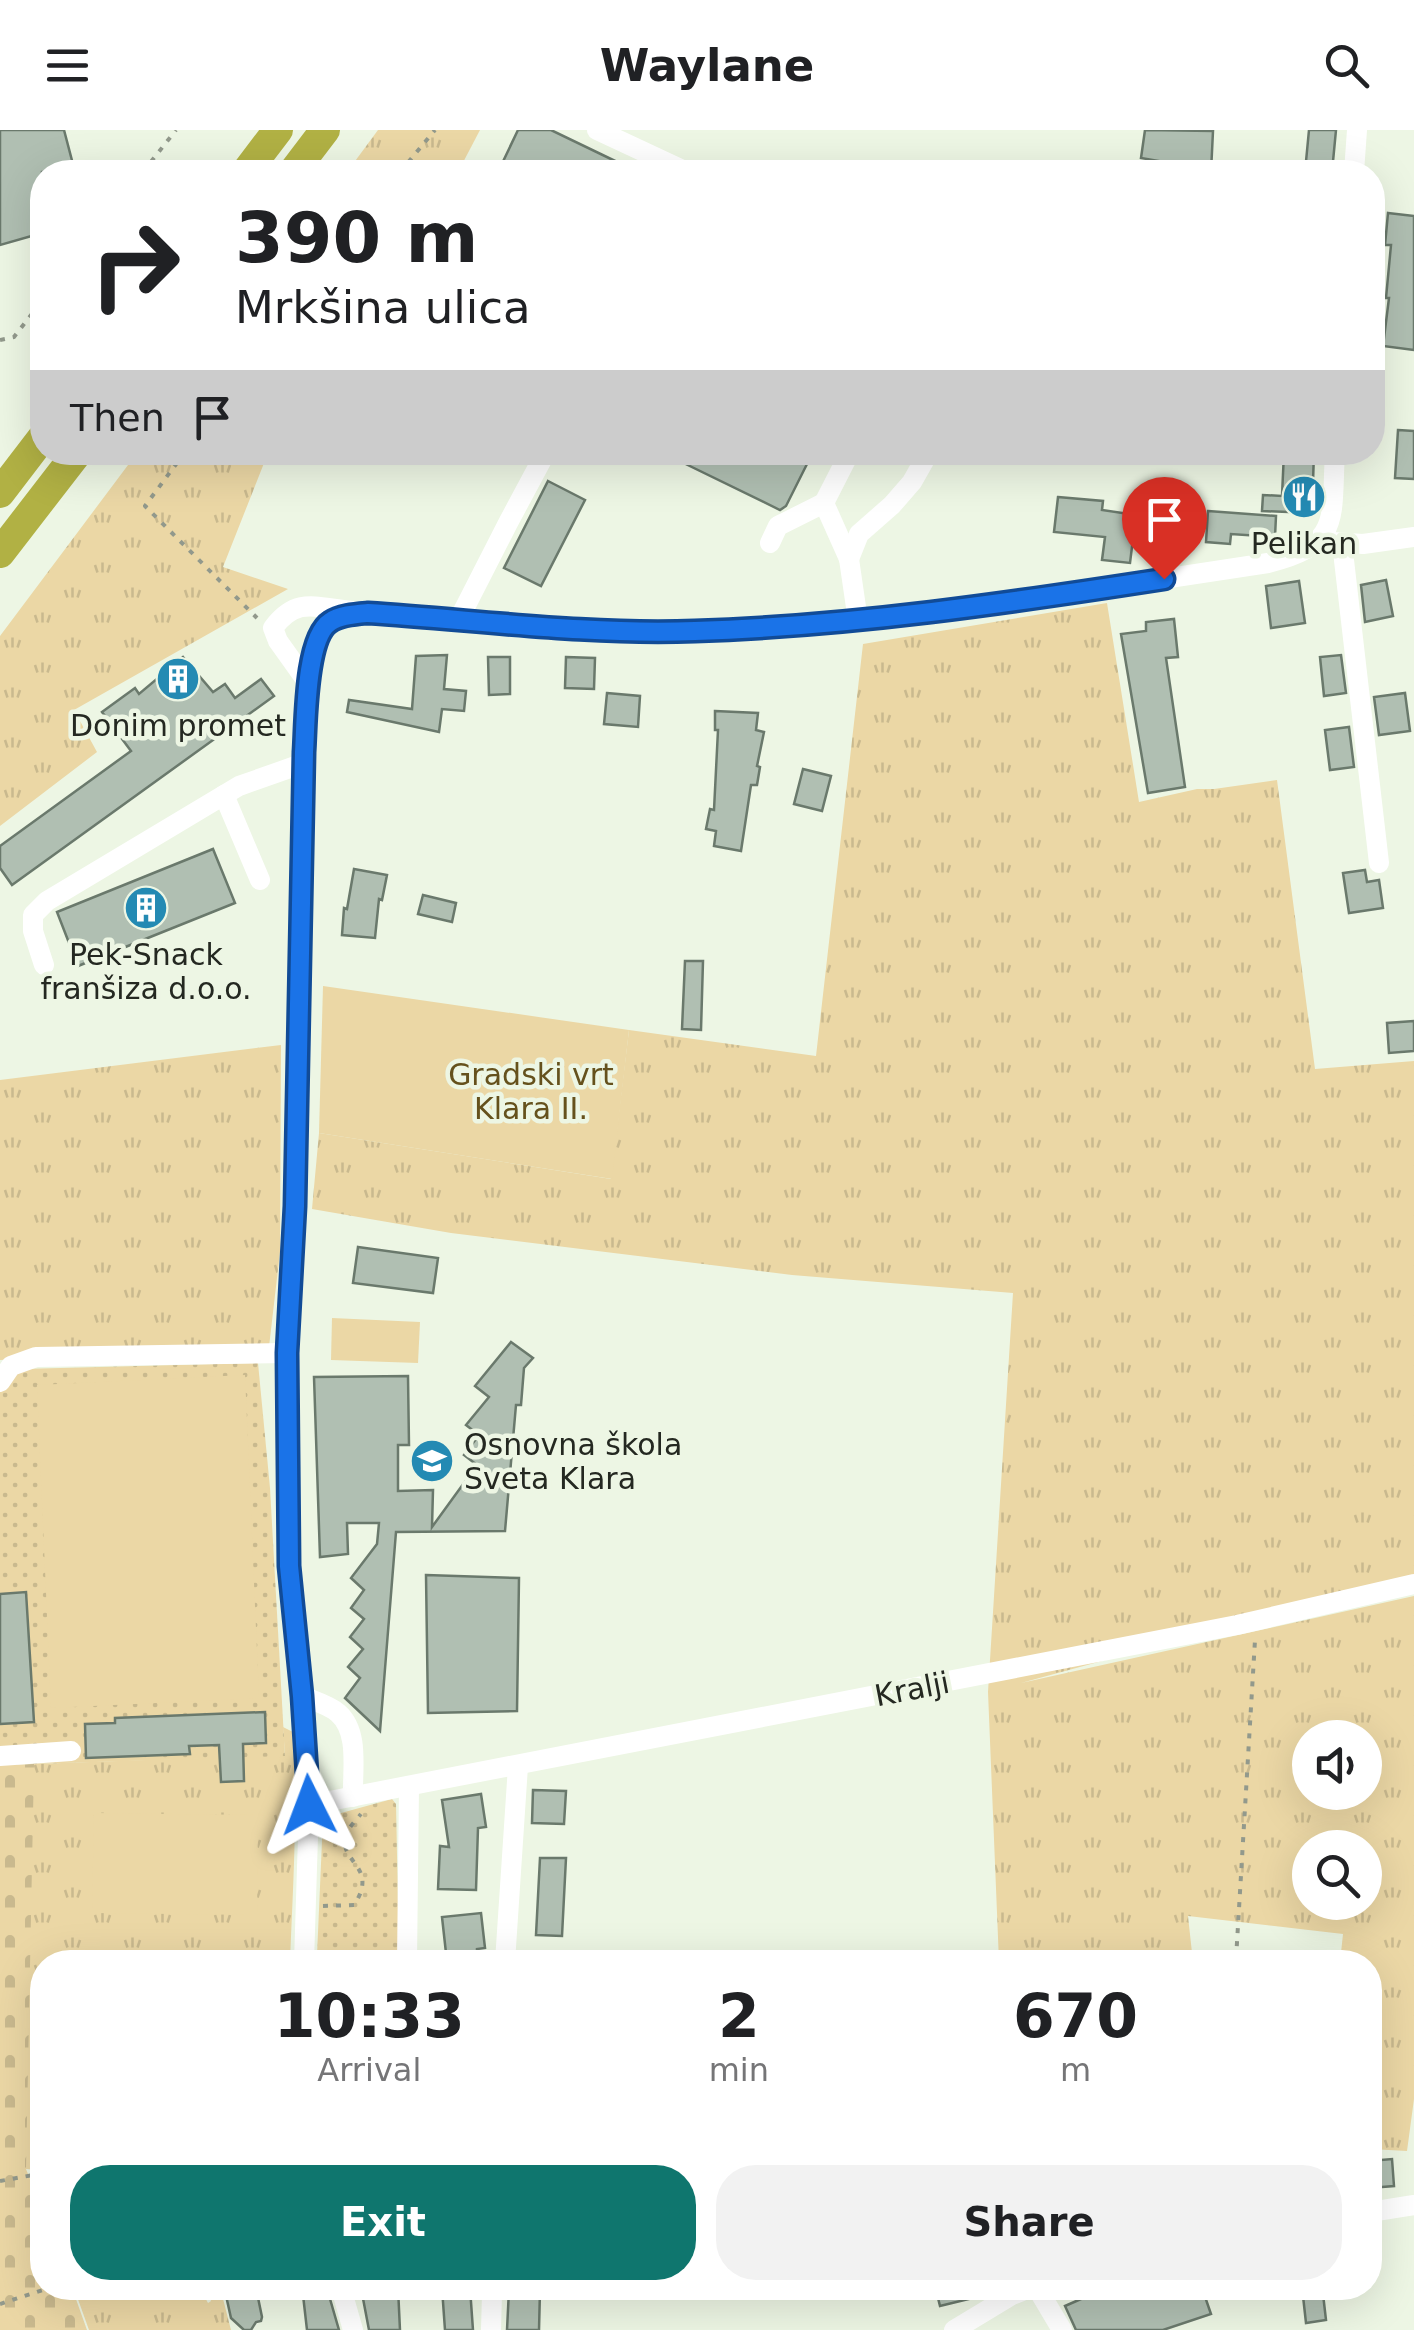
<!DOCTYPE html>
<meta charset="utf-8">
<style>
:root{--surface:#fff;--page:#f2f2f2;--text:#202124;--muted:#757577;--accent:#0f766e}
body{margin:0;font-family:"DejaVu Sans",sans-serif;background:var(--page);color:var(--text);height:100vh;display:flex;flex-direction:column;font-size:38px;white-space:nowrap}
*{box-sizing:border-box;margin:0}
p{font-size:32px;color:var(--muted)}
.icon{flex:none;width:55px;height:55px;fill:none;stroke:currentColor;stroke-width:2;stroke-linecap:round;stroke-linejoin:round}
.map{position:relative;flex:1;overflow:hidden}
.side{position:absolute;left:30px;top:1820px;width:1352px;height:350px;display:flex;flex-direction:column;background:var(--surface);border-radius:40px;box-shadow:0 10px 40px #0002}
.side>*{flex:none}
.banner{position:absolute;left:30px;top:30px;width:1355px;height:305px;border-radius:40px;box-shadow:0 10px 40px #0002;background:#fff;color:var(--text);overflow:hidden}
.controls{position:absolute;left:1292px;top:1590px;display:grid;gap:20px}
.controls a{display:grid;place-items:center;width:90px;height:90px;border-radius:50%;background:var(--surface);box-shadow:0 10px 40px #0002;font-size:50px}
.pin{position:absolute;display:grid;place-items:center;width:85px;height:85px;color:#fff;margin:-102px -42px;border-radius:50% 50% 50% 0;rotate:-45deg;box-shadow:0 0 10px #0007}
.pin .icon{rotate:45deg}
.me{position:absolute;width:110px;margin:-55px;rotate:357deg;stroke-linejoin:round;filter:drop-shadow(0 0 8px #0008)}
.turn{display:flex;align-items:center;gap:35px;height:210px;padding:0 40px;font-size:45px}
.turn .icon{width:130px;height:130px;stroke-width:2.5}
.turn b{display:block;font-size:70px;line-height:85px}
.then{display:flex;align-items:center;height:95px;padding:0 40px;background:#0003;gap:20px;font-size:38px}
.eta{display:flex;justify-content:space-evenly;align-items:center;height:170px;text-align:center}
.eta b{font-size:60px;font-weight:600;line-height:70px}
.cta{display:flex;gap:20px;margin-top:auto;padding:20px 40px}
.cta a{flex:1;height:115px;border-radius:40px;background:var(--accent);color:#fff;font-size:40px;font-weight:600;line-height:115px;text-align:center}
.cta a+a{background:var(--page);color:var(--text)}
header{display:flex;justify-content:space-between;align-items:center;height:130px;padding:0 40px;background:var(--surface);font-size:45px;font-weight:600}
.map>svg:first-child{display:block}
.grass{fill:url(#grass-tufts);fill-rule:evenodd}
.cemetery{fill:url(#cemetery-stones)}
.park{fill:url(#park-dots)}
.garden{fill:#ebd7a5}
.building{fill:#b0bfb2;stroke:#6a796c;stroke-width:2.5}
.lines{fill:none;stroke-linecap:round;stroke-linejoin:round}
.path{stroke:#92998c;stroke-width:4;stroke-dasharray:5 8;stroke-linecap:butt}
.minor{stroke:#fff;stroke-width:20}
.highway{stroke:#b1b144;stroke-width:30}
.route-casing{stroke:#114b97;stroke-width:25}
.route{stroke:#1a73e8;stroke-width:18}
.labels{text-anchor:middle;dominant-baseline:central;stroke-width:9;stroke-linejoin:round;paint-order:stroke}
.poi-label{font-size:30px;fill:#242821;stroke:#edf6e4}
.park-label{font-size:30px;fill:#65511c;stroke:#edf6e4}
.street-label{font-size:30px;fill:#242821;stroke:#edf6e4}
</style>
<header><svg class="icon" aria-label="menu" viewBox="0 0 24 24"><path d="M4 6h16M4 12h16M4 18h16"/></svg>Waylane<svg class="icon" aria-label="search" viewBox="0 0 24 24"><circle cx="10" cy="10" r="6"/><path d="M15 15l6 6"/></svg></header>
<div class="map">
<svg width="1414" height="2200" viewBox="0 0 1414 2200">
<defs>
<pattern id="grass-tufts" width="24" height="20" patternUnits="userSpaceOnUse" patternTransform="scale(2.5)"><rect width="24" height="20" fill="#ebd7a5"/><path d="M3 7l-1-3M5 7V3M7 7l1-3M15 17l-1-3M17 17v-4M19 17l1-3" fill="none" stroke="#c9b98e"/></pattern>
<pattern id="cemetery-stones" width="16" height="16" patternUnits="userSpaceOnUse" patternTransform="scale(2.5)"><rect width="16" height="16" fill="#ebd7a5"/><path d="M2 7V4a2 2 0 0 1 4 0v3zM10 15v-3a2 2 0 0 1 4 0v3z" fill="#c9b98e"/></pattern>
<pattern id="park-dots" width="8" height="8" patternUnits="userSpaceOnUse" patternTransform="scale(2.5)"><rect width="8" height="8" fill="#ebd7a5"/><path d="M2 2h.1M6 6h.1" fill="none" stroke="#c9b98e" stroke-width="1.8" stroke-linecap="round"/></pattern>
</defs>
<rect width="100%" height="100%" fill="#edf6e4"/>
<!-- grass -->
<g class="grass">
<path d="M378 0H480L458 42H347Z"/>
<path d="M137 323H268L223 437 288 459 74 580 97 622 0 696V506Z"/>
<path d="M1107 473 1139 672 1197 659H1214L1277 650 1315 939 1414 931V1446L1021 1553 1414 1466V1969L1407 2021 1370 2019V1832H1340L1343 1804 1188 1786 1193 1832H999L988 1562 1013 1163 792 1145 451 1103 312 1079 319 1003 611 1049 629 900 816 926 863 514ZM1310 1608H1365V1662H1310ZM1310 1718H1365V1772H1310Z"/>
<path d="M281 915 280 1122 269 1217 0 1230V950Z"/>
<path d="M283 1597 293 1602C298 1679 293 1755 290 1832H42V2048L39 2040 26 2039 0 1739 34 1634 285 1625Z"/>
<path d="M83 2158H200L208 2173 211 2171 206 2158H223L221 2161 231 2200H89L75 2161Z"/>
</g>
<!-- cemetery -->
<path class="cemetery" d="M34 1634 26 2039 42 2079V2158H72L87 2200H0V1635Z"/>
<!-- park -->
<g class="park">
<path d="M258 1233 270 1358 285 1626 0 1635V1247L21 1239Z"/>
<path d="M392 1669 396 1674 399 1827 317 1825 323 1688Z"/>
</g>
<!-- garden -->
<g class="garden">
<path d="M323 856 629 900 612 1049 319 1003Z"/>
<path d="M332 1188 420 1192 418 1233 331 1230Z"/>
<path d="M245 1245 259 1568 51 1578 37 1255Z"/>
<path d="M94 1683 258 1685 257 1785 92 1783Z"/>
</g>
<!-- building -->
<g class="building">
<path d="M0 0H64L75 42H42V103L0 115Z"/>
<path d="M518 0H551L638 42H498Z"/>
<path d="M1145 0 1213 1 1211 42H1176V34L1141 28Z"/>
<path d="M1309 0H1336L1332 42H1305Z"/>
<path d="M1388 83 1414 86V220L1383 216 1389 168H1386L1391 115H1385Z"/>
<path d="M1398 300 1414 301V349L1395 348Z"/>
<path d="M661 322H813L786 376 780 380Z"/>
<path d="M1284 322H1314L1312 383 1262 381 1263 365 1282 366Z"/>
<path d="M548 351 585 370 541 456 504 438Z"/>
<path d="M1058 367 1103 371 1102 380 1136 385 1130 433 1102 430 1105 407 1054 402Z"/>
<path d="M1208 381 1276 386 1275 407 1231 404 1230 414 1206 412Z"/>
<path d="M1386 450 1393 486 1365 492 1361 455Z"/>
<path d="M1299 451 1305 493 1271 498 1266 456Z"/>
<path d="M1174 489 1178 527 1166 528 1185 657 1148 663 1121 504 1146 501V492Z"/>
<path d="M447 525 444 559 466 561 464 581 442 579 439 602 347 582 349 570 412 579 416 526Z"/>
<path d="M1341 525 1346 563 1324 566 1320 527Z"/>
<path d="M183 527 213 562 225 554 235 568 261 549 274 566 12 755 0 738V716L131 621 102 582 135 558 139 564Z"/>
<path d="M488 527H510V564L489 565Z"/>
<path d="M566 527 595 528 594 559 565 558Z"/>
<path d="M607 563 640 566 638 597 604 594Z"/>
<path d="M1405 563 1410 601 1379 605 1374 567Z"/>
<path d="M715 581 758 583 756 600 764 602 757 636 760 637 757 655H751L741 721 714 716 716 701 706 699 710 679 714 680 718 600H715Z"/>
<path d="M1349 597 1354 637 1330 640 1325 600Z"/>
<path d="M803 639 831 646 822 681 794 674Z"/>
<path d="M213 719 235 773 78 836 57 782Z"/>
<path d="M354 739 387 745 382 770 379 769 375 808 342 805 344 778 347 779Z"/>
<path d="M1365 740 1367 752 1379 750 1383 778 1349 783 1343 743Z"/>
<path d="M423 765 456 773 452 792 418 784Z"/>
<path d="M685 831H703L701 900 682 899Z"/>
<path d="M1414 891V921L1389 923 1387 893Z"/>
<path d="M358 1117 438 1128 433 1163 353 1153Z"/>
<path d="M511 1212 533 1228 524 1238 521 1275H516L505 1401 396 1402 380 1601 345 1568 360 1548 348 1537 363 1519 350 1507 364 1489 351 1478 364 1460 351 1448 377 1414 379 1393H347L348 1424 320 1427 314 1247 408 1246 409 1315H398V1361L433 1360 432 1397 477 1335 464 1325 479 1305 466 1295 489 1267 475 1256Z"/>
<path d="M426 1445 519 1448 517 1581 428 1583Z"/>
<path d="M26 1462 34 1592 0 1594V1464Z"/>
<path d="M265 1582 266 1613 243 1614 244 1651 221 1652 219 1615 189 1616 190 1624 86 1628 85 1594 115 1593V1588Z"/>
<path d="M533 1660 566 1661 564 1694 532 1693Z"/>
<path d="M481 1664 486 1697 478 1698 476 1760 438 1759 440 1716 449 1717 442 1670Z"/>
<path d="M540 1728H566L562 1806 536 1805Z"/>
<path d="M481 1783 485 1818 477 1819V1832H447L442 1787Z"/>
<path d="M1392 2029 1394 2056 1370 2058V2031Z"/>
<path d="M242 2158H256L262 2187 261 2191 256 2192 251 2200H244L231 2188 225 2161Z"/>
<path d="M361 2158H398L400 2200H369Z"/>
<path d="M442 2158H470L473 2200H445Z"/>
<path d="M945 2158H991L992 2161 985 2165 940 2176 936 2160Z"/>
<path d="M1106 2158H1202L1211 2184 1163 2200H1076L1065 2176Z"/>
<path d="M509 2159 540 2160 539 2200H507Z"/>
<path d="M328 2162 339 2200H307L303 2165Z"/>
<path d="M1323 2164 1326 2190 1306 2193 1303 2166Z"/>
</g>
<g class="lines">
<!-- path -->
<g class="path">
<path d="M143 42 176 0"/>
<path d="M400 42 435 0"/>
<path d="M0 210 14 207 42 171"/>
<path d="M185 322 145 376 257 488"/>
<path d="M323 1776 354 1775C380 1736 337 1732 346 1705 348 1698 356 1690 361 1684"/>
<path d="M1236 1829 1255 1510"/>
<path d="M0 2051 33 2045 42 2065"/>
<path d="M0 2174 49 2158"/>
</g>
<!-- minor -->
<g class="minor">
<path d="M597 0 687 42"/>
<path d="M1354 42 1357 0"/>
<path d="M850 322 824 373 849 429 858 491"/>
<path d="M1332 412 1363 414 1414 407"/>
<path d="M770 413 778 396 824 373"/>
<path d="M1342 413 1379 733"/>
<path d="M849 429 859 404 892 375 912 352 929 322"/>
<path d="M459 489 508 393 546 322"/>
<path d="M308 553 278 511 273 498C297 466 316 478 352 481"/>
<path d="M224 665 260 750"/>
<path d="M44 835 33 801V785L47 771 239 656 304 633"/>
<path d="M0 1252 11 1236 36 1227 287 1223"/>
<path d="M302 1566C314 1571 329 1575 338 1583 360 1602 352 1641 353 1667"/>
<path d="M0 1626 71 1621"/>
<path d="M309 1675 1237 1495 1414 1454"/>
<path d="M304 1832 309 1675 302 1566 289 1436 287 1223 295 1076 304 622C306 594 305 508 330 492 340 485 356 484 368 483L542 497 695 502 858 491 1097 459 1268 433C1342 415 1331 388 1335 322"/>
<path d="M407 1832 409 1656"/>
<path d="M505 1832 518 1636"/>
<path d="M1370 2082 1414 2075"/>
<path d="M341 2158 353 2200"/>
<path d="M1037 2158 1062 2200"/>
<path d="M491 2200 492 2163"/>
<path d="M954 2200 1012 2165 1030 2158"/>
</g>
<!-- highway -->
<g class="highway">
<path d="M246 42 278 0"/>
<path d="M293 42 325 0"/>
<path d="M0 363 42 308"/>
<path d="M0 423 78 322"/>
</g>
</g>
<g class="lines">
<!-- route casing -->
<g class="route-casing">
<path id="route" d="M309 1675 302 1566 289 1436 287 1223 295 1076 304 622C306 594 305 508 330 492 340 485 356 484 368 483 477 490 586 505 695 501 852 496 1009 473 1164 449"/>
</g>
<!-- route -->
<use href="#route" class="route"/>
</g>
<!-- icons -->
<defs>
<g id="restaurant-disc" transform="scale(2.25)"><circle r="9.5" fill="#248ab3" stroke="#edf6e4"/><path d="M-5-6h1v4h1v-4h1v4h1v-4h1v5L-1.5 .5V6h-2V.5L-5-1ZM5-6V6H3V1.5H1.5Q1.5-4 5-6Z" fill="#fff"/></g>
<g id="building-disc" transform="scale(2.25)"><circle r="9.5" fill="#248ab3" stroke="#edf6e4"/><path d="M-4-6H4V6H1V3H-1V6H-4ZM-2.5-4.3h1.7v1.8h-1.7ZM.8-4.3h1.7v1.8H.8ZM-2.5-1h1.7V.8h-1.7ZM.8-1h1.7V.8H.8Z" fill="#fff"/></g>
<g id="school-disc" transform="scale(2.25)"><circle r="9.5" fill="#248ab3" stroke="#edf6e4"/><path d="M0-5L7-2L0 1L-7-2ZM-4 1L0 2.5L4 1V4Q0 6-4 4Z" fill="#fff"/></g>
</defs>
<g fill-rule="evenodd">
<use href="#restaurant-disc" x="1304" y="367"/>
<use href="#building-disc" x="178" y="549"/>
<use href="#building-disc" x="146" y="778"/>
<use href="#school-disc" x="432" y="1331"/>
</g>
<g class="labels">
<!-- poi labels -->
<g class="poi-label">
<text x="1304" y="413">Pelikan</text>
<text x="178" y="595">Donim promet</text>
<text x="146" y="824">Pek-Snack<tspan x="146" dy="34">franšiza d.o.o.</tspan></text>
<text x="464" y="1314" text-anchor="start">Osnovna škola<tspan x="464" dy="34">Sveta Klara</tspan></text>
</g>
<!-- park labels -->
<g class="park-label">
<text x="531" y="944">Gradski vrt<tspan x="531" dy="34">Klara II.</tspan></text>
</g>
<!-- street labels -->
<g class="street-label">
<text transform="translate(912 1559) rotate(-11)">Kralji</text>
</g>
</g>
</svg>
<div class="controls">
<a><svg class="icon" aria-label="sound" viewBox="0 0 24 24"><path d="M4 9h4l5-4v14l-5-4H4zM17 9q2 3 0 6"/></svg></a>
<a><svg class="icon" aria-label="search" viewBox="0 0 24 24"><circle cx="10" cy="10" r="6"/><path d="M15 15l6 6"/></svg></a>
</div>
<div class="pin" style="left:1164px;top:449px;background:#d93025"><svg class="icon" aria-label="arrive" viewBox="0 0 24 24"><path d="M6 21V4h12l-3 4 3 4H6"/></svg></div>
<svg class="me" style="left:309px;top:1675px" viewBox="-20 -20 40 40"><path d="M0-17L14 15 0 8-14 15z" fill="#1a73e8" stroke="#fff" stroke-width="4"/></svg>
<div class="banner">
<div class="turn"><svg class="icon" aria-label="right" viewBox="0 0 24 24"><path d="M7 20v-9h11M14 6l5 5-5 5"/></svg><div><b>390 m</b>Mrkšina ulica</div></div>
<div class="then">Then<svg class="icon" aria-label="arrive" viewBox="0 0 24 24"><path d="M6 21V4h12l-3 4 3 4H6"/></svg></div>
</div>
<section class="side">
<div class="eta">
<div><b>10:33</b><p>Arrival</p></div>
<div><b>2</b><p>min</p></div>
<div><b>670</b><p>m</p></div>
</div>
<div class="cta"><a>Exit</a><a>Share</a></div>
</section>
</div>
